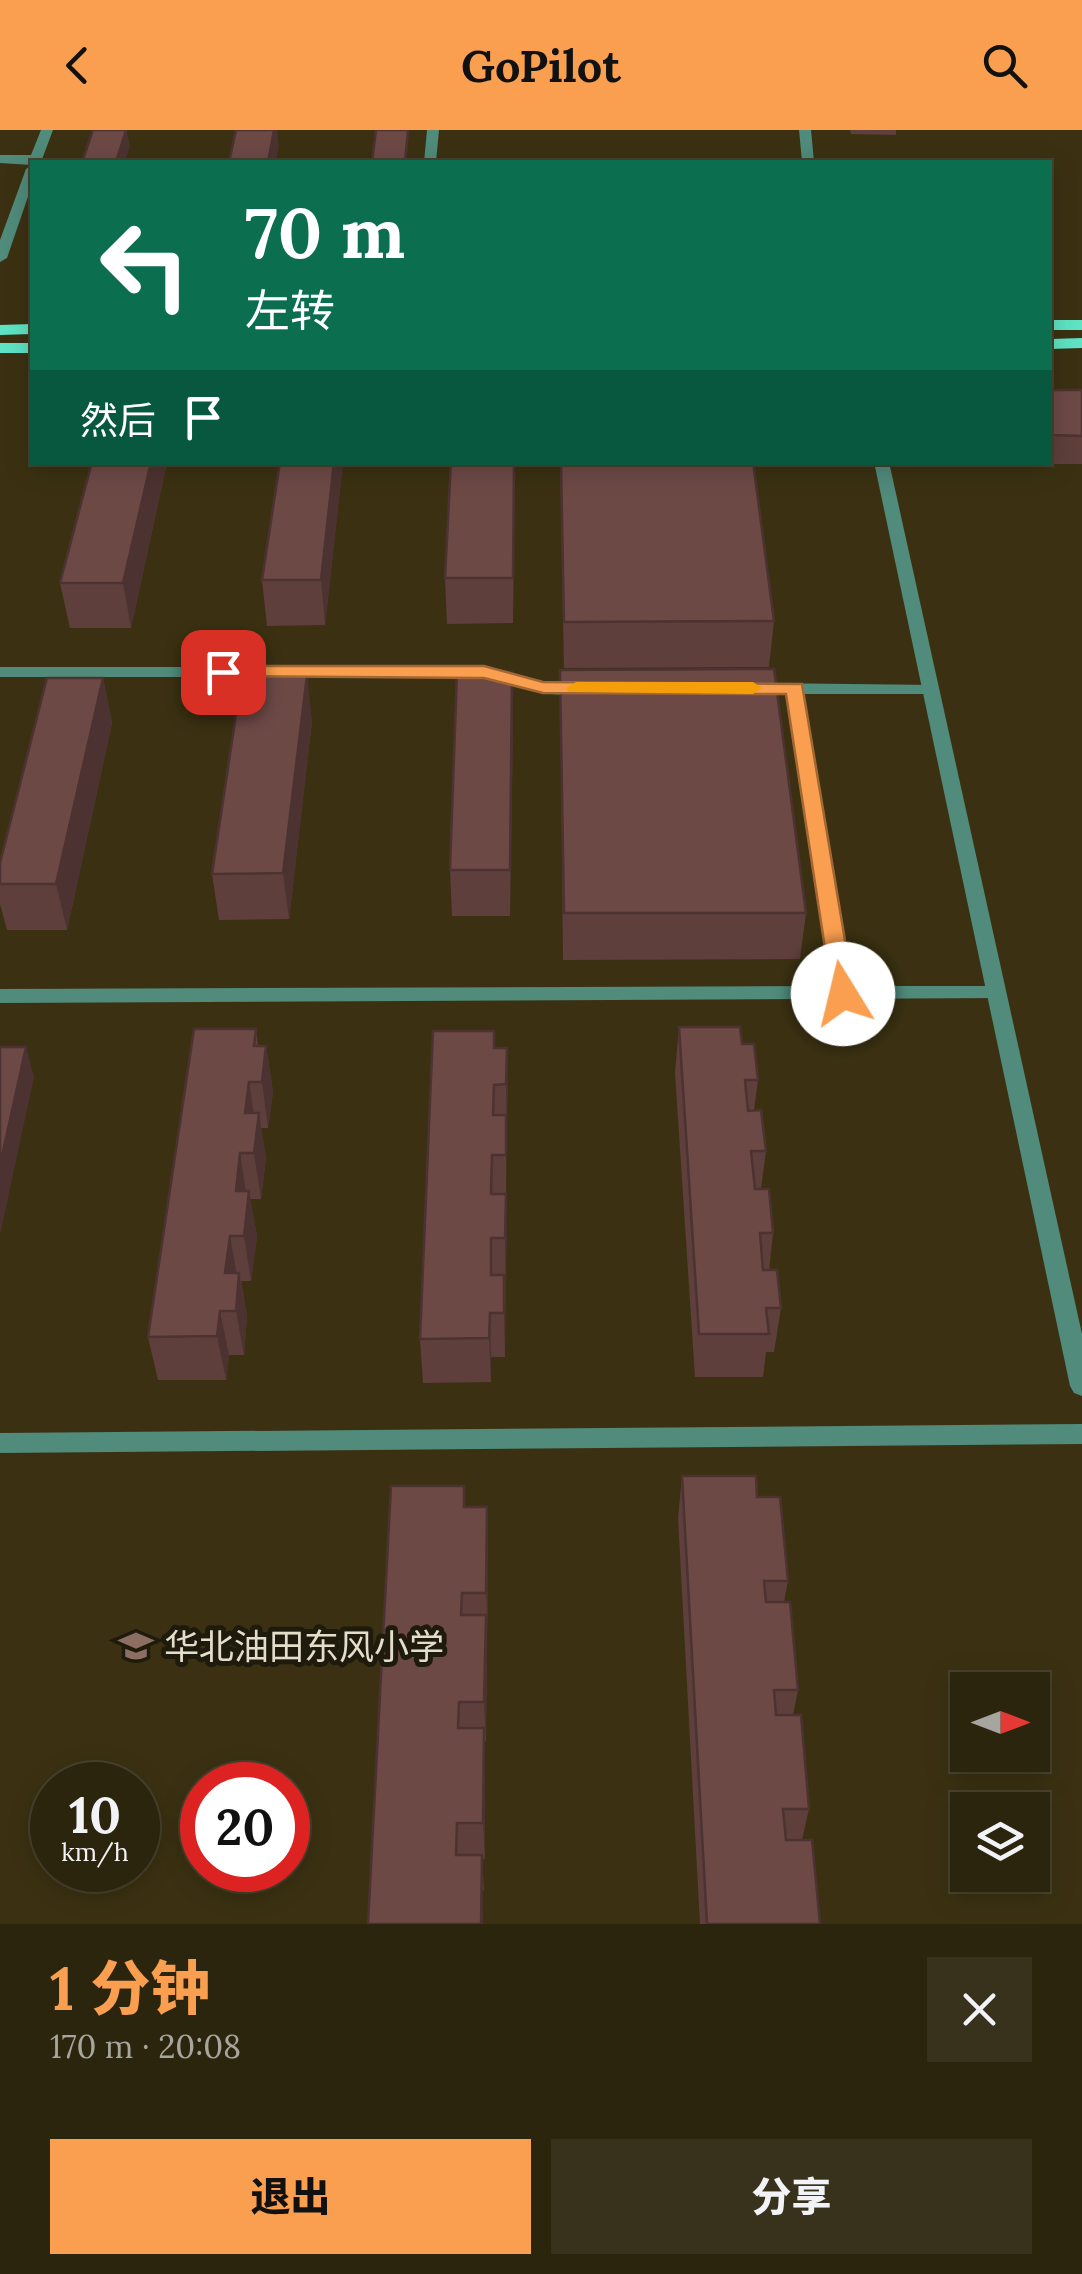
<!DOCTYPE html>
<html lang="zh">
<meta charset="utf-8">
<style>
:root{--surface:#2c250e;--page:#38311c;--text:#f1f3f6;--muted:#a6a59e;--line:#48422e;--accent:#fa9f4f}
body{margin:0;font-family:Lora,"Noto Sans SC",serif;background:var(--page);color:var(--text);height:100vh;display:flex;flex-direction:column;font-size:38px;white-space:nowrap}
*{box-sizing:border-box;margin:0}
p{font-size:32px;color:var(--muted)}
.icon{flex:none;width:55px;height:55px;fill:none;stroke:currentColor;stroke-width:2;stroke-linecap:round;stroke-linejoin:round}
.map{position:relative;height:1794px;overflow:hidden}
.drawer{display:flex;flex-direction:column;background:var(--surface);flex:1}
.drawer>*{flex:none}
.hud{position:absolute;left:30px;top:30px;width:1022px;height:305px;border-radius:0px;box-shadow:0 5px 25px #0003,0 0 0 2px var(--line);background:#0b6e4f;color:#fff;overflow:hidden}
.needle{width:65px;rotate:90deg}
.buttons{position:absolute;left:950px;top:1542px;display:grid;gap:20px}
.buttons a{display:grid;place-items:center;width:100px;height:100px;border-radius:0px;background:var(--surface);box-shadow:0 5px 25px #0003,0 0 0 2px var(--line);font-size:50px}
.speed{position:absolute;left:30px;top:1632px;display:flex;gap:20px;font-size:50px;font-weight:700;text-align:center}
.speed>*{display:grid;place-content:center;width:130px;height:130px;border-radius:50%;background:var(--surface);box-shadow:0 5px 25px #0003,0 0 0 2px var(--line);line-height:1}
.speed small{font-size:25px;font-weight:400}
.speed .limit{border:15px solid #d22;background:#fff;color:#111}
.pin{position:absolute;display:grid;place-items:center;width:85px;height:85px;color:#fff;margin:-42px;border-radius:20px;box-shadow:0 5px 15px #0006}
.me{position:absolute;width:110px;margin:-55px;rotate:351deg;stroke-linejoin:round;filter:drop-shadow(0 0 8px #0008)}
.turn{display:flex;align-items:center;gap:35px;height:210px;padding:0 50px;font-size:45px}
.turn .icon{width:130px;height:130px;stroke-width:2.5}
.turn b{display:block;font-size:70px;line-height:85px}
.then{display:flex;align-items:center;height:95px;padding:0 50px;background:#0003;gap:20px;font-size:38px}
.round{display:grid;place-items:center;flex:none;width:105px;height:105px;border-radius:0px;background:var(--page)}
.head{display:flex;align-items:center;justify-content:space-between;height:170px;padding:0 50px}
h1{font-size:60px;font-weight:800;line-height:75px;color:var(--accent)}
.button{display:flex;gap:20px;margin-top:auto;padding:20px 50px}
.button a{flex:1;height:115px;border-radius:0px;background:var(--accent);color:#111;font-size:40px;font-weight:800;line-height:115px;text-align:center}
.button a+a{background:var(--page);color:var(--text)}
header{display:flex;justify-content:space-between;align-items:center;height:130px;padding:0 50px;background:var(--accent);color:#111;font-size:45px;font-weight:800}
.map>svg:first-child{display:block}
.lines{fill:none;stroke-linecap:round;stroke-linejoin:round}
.lane{fill:#508b7b;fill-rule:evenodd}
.street{fill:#508b7b;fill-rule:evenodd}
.primary{fill:#5ee3c4;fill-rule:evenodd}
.wall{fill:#5e3f3c}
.shaded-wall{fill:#4c3331}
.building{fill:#6d4946;stroke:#4c3331;stroke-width:2.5}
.route{fill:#fa9f4f;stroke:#a26733;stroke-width:2.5}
.slow{fill:#f59e0b}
.labels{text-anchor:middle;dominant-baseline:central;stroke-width:10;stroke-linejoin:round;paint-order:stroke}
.near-poi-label{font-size:35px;fill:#e3ddcc;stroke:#1e1a0c;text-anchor:start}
</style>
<header><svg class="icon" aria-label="back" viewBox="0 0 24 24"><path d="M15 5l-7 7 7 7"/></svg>GoPilot<svg class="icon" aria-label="search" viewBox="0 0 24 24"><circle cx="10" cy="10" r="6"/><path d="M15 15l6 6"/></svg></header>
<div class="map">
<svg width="1082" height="1794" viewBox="0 0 1082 1794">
<rect width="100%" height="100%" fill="#3b3112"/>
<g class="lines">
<!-- lane -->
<g class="lane">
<path d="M41 0H53L41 32 32 35 0 33V25H31Z"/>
<path d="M427 0H439L436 32H424Z"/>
<path d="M32 35V55L7 128 0 132V110L26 39Z"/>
<path d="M0 537H484L543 553H583L591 558C568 575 511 555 484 547H0Z"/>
<path d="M752 553 936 555V563L930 564H804L852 856H996L1006 863 1003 868 0 873V859L832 856 787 563 746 562 744 558Z"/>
<path d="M1082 1294V1314L0 1323V1303Z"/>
</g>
<!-- street -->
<g class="street">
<path d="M799 0H811L814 32H802Z"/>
<path d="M874 332H889L1082 1204V1266L1074 1263 1070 1256Z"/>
</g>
<!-- primary -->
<g class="primary">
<rect x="1050" y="190" width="32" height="10"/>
<path d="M32 194V204L0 205V195Z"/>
<path d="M1082 208V218L1050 219V209Z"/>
<rect x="0" y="213" width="32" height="10"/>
</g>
</g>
<!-- wall -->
<g class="wall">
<path d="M850 0H896V5L851 4Z"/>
<path d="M1050 260H1082V334H1035L1034 332H1050Z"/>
<path d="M167 332 131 498H70L60 453Z"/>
<path d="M280 332H343L325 495 267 496 262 450Z"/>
<path d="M515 332 513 493 447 494 445 448Z"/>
<path d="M560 332H753L774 491 769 537 564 538Z"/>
<path d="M560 540 806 783 800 829 563 830Z"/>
<path d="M103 548 112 593 67 800H7L0 774V733Z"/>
<path d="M513 588 510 786H452L450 740Z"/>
<path d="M312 591 289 789 219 790 212 744Z"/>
<path d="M679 897 742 914 758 950 754 980 766 1021 761 1059 773 1103 769 1140 781 1178 774 1222H766L763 1247H695L675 943Z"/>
<path d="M256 899 258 916H266L273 962 268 998H261L266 1028 261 1069H250L257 1106 251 1151H241L247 1187 244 1225H229L226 1250H158L148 1207Z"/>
<path d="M494 918H507L505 1227H491V1252L423 1253 420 1209Z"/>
<path d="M682 1346 757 1367 788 1451 784 1472 798 1560 793 1585 809 1679 802 1710 820 1794H700L678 1388Z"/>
<path d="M464 1356 465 1377 488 1419 486 1611H484L485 1729H482L484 1760 368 1794Z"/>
</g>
<!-- shaded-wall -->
<g class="shaded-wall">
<path d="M126 0 130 16 125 32H116Z"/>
<path d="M274 0H277L279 16 276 32H268Z"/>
<path d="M408 0 407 32H405Z"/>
<path d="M151 332H167L131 498 123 453Z"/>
<path d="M334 332H343L325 495 321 450Z"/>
<path d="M514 332 515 337 513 493V448Z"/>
<path d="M512 542 513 588 510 786V740Z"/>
<path d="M307 545 312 591 289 789 283 743Z"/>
<path d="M103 548 112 593 67 800 56 754Z"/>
<path d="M266 916 273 962 268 998 262 952Z"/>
<path d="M26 917 34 947 0 1105V1035Z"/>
<path d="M507 918 508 964 507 1000 506 954Z"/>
<path d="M249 952 256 998 245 983Z"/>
<path d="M259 983 266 1028 261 1069 254 1023Z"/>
<path d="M240 1023 247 1069 236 1061Z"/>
<path d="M249 1061 257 1106 251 1151 244 1106Z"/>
<path d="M506 1064 507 1109 506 1153 505 1108Z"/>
<path d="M230 1106 238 1151 225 1143Z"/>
<path d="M239 1143 247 1187 244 1225 236 1181Z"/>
<path d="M504 1145 505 1190V1227L504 1183Z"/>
<path d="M220 1181 229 1225 226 1250 217 1206Z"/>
<path d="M490 1183 491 1227V1252L489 1208Z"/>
<path d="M487 1377 488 1419V1503L486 1463Z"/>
<path d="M486 1485 487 1525 486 1611 484 1572Z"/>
<path d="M484 1598 485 1637V1729L483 1693Z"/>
<path d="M482 1725 483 1794H481Z"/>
</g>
<!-- building -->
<g class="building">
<path d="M93 0H126L116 32H82Z"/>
<path d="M236 0H274L268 32H229Z"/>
<path d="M376 0H408L405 32H372Z"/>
<path d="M1050 260H1082V306L1050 305Z"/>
<path d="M92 332H151L123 453H60Z"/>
<path d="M280 332H334L321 450H262Z"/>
<path d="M451 332H514L513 448H445Z"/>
<path d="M561 332H753L774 491 564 492Z"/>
<path d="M774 539 806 783H564L560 540Z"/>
<path d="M457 542H512L510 740H450Z"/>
<path d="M242 545H307L283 743 212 744Z"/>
<path d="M47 548H103L56 754H0V733Z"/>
<path d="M679 897H740L742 914H754L758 950H745L748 981 761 980 766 1021H751L755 1059H769L773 1103H760L763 1140H777L781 1178H766L769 1204H699Z"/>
<path d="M194 899H256L254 916H266L262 952H249L245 983H259L254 1023H240L236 1061H249L244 1106H230L225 1143H239L236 1181H220L217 1206 148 1207Z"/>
<path d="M433 901H494V918H507L506 954 494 955 493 985H506V1025H492L491 1064H506L505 1108H491V1145H504V1183H490L489 1208 420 1209Z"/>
<path d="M0 917H26L0 1035Z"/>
<path d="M682 1346H756L757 1367H780L788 1451H764L766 1472H790L798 1560H774L776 1585H801L809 1679H783L786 1710H812L820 1794H707Z"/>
<path d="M391 1356H464V1377H487L486 1463H462L461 1485H486L484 1572H459L458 1598H484L483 1693H457L456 1725H482L481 1794H368Z"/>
</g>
<!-- route -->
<path class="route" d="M223 536H484L543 552 802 554 854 864 843 872 832 864 786 564 543 563 484 548 216 546V538Z"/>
<!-- slow -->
<path class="slow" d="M576 552H753L762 558 753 564 569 562 566 558Z"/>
<!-- icons -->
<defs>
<g id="school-bare" transform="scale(2.7)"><path d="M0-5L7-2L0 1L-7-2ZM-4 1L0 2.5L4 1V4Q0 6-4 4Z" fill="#8d6e63" stroke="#1e1a0c" stroke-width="2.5" paint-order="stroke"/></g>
</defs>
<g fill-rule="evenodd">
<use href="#school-bare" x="136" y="1516"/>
</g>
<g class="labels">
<!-- near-poi labels -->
<g class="near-poi-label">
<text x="164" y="1516">华北油田东风小学</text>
</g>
</g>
</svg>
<div class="buttons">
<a><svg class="needle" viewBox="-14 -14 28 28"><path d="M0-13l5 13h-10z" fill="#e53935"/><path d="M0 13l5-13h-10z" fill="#a6a59e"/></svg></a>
<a><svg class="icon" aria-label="layers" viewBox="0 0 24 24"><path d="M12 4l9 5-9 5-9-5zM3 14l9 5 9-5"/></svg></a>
</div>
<div class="speed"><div>10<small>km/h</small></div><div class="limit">20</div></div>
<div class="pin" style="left:223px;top:542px;background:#d93025"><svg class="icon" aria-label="arrive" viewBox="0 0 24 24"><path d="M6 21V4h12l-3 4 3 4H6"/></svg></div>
<svg class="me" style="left:843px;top:864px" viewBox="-20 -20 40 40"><circle r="19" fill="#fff"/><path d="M0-13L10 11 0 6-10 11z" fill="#fa9f4f"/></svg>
<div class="hud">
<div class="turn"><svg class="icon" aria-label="left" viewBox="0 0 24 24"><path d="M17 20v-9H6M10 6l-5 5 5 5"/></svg><div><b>70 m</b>左转</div></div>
<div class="then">然后<svg class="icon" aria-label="arrive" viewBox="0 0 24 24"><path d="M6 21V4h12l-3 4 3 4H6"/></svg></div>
</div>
</div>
<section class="drawer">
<div class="head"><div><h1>1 分钟</h1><p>170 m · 20:08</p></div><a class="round"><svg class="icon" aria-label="close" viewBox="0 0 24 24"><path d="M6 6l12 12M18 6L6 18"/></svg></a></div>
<div class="button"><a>退出</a><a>分享</a></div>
</section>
